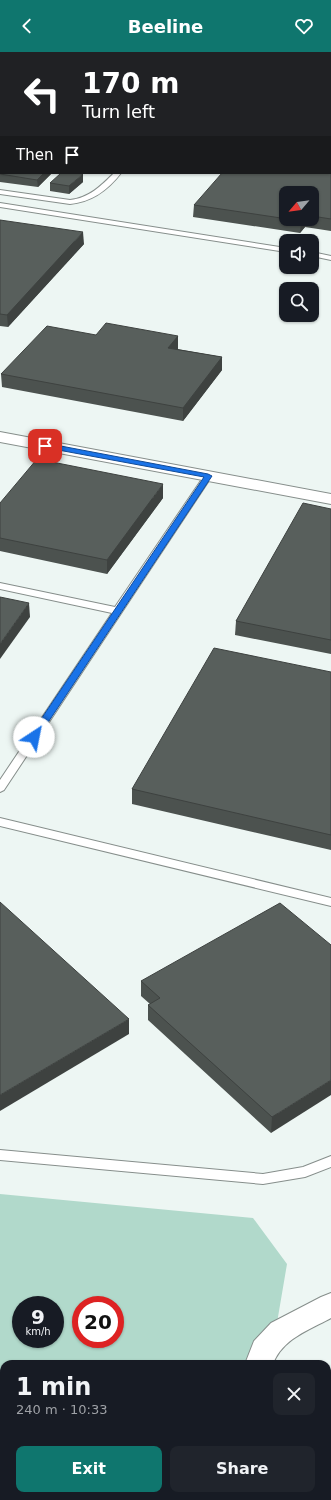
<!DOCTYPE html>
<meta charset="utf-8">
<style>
:root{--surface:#171b24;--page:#20242c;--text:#f1f3f6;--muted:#9ea1a6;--accent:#0f766e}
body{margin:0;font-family:"DejaVu Sans",sans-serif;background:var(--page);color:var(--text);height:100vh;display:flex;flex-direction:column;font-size:15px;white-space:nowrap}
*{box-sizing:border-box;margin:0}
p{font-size:13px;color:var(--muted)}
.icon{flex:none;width:22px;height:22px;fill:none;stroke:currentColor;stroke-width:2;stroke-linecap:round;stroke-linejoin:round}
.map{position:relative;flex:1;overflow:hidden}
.sheet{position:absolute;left:0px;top:1308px;width:331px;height:140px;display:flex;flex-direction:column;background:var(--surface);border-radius:12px 12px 0 0;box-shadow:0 1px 3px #0004}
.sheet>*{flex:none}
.hud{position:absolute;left:0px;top:0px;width:331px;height:122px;box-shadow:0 1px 3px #0004;background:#202124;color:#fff;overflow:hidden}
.needle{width:26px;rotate:241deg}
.controls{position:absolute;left:279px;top:134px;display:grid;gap:8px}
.controls a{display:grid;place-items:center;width:40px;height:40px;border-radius:8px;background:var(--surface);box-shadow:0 1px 3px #0004;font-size:20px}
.speed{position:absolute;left:12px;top:1244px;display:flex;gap:8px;font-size:20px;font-weight:700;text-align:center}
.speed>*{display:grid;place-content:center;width:52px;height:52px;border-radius:50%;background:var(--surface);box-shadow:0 1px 3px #0004;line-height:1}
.speed small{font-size:10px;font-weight:400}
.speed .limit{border:6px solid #d22;background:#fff;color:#111}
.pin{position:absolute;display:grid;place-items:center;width:34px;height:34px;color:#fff;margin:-17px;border-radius:8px;box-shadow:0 2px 6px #0006}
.me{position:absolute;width:44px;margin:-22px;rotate:34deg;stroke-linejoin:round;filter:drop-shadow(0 0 3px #0008)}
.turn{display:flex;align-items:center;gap:14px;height:84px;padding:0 16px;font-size:18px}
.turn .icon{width:52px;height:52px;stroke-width:2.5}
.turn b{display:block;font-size:28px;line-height:34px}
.then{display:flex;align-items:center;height:38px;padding:0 16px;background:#0003;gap:8px;font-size:15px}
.round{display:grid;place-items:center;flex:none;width:42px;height:42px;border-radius:8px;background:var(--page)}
.headline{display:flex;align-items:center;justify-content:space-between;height:68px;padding:0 16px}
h1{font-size:24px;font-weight:700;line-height:30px}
.cta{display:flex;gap:8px;margin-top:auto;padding:8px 16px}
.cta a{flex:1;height:46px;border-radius:8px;background:var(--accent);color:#fff;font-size:16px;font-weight:700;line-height:46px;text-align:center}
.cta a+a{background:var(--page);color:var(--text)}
header{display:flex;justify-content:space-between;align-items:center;height:52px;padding:0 16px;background:var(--accent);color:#fff;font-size:18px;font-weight:700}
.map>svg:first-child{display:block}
.green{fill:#b1d9cb;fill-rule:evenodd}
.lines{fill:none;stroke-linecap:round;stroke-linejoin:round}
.lane-casing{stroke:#868e8b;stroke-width:2}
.street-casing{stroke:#868e8b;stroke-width:2}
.lane{fill:#fff;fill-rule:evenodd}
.street{fill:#fff;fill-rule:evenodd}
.wall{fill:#4c524f;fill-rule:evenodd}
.shaded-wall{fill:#3e4240}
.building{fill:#585f5c;stroke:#3e4240}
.route{fill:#1a73e8;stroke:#114b97}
</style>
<header><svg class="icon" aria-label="back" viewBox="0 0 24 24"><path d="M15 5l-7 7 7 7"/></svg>Beeline<svg class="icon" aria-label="heart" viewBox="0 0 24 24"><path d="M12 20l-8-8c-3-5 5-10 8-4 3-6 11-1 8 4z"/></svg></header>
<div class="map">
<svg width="331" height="1448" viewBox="0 0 331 1448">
<rect width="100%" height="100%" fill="#edf6f3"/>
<!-- green -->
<path class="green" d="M0 1142 253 1166 287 1212 270 1312H4V1444H248V1448H0ZM21 1253H55V1287H21ZM81 1253H115V1287H81Z"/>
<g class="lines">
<!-- lane casing -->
<g class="lane-casing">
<g id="lane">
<path d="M200 0H213L214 1H201Z"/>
<rect x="330" y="14" width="1" height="4"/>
<path d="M114 121H121C108 138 92 150 70 152L0 142V138L70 148C89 146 101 134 114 121Z"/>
<path d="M0 151 286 196V200L0 155Z"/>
<path d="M312 200 331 204V208L312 204Z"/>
<path d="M208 421 212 424 4 738 0 740V728L112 561 0 537V531L115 555 204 424Z"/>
<path d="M0 766 331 846V854L0 774Z"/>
<path d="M0 1098 263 1122 303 1115 331 1104V1115L305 1125 263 1132 0 1108Z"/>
</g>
</g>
<!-- street casing -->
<g class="street-casing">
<g id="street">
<path d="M0 380 331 442V452L0 390Z"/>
<path d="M331 1241V1266C309 1278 282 1287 273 1312H245L254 1289 271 1271 321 1245Z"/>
<rect x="246" y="1444" width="30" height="4"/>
</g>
</g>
<!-- lane -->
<use href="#lane" class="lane"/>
<!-- street -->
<use href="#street" class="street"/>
</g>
<!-- wall -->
<g class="wall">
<rect x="261" y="0" width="59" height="1"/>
<path d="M331 42V179L305 175 300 181 193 165 194 153ZM312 141V167H286Z"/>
<path d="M0 98H1V121L51 122 38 135 0 130Z"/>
<path d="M83 130 69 142 50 139V131Z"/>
<path d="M0 168 84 192 8 275 0 274Z"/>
<path d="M96 283 178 284V297H177L222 305V318L183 369 2 335 1 322Z"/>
<path d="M163 446 107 522 0 499V451Z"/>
<path d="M331 457V602L235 583 236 569Z"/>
<path d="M331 620V798L132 752V737Z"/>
<path d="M331 893 271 1081 148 968V953L150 952 141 944V929Z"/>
</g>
<!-- shaded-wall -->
<g class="shaded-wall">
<rect x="314" y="0" width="6" height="1"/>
<path d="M44 121H51V122L38 135 37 128Z"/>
<path d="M83 122V130L69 142V134Z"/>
<path d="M303 167H305V175L300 181 301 169Z"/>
<path d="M83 180 84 192 8 275 7 263Z"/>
<path d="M178 284V297L168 308V296Z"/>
<path d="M222 305V318L183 369V356Z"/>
<path d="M163 432V446L107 522V508Z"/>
<path d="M29 551 30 565 0 607V592Z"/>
<path d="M129 967V982L0 1059V1043Z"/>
<path d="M331 1028V1043L271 1081 272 1065Z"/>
</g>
<!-- building -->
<g class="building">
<path d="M330 42H331V167L312 164V141H286V167H303L301 169 194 153 222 121H330Z"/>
<rect x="0" y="98" width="1" height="7"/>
<path d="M1 108V121H44L37 128 0 122V109Z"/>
<path d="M61 121H77L83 122 69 134 50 131Z"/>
<path d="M0 168 83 180 7 263 0 262Z"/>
<path d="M106 271 178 284 168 296 222 305 183 356 1 322 47 274 96 283Z"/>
<path d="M37 407 163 432 107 508 0 486V451Z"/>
<path d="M303 451 331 457V588L236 569Z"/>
<path d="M0 545 29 551 0 592Z"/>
<path d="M214 596 331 620V783L132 737Z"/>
<path d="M0 850 129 967 0 1043Z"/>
<path d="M280 851 331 893V1028L272 1065 148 953 160 946 141 929Z"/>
</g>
<!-- route -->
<path class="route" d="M45 391 208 422 212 424 37 687 34 688 29 685 204 425 42 395V392Z"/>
</svg>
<div class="controls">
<a><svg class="needle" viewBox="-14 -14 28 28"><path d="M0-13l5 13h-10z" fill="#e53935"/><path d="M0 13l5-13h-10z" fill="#9ea1a6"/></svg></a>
<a><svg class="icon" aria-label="sound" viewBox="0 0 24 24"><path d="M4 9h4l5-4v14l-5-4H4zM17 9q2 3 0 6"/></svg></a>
<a><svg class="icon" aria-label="search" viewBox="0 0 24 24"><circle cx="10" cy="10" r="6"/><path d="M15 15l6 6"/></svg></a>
</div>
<div class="speed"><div>9<small>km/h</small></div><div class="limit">20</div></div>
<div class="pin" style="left:45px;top:394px;background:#d93025"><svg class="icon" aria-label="arrive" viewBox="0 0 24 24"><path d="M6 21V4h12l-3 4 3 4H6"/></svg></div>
<svg class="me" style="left:34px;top:685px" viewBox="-20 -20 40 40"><circle r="19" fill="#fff"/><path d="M0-13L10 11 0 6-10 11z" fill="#1a73e8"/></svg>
<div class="hud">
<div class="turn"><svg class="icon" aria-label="left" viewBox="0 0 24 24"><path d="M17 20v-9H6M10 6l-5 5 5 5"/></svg><div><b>170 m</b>Turn left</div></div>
<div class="then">Then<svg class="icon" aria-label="arrive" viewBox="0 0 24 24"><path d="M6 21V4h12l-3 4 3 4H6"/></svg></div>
</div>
<section class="sheet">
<div class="headline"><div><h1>1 min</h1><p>240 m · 10:33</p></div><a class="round"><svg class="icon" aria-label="close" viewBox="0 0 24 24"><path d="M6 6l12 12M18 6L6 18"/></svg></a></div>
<div class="cta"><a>Exit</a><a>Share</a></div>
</section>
</div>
